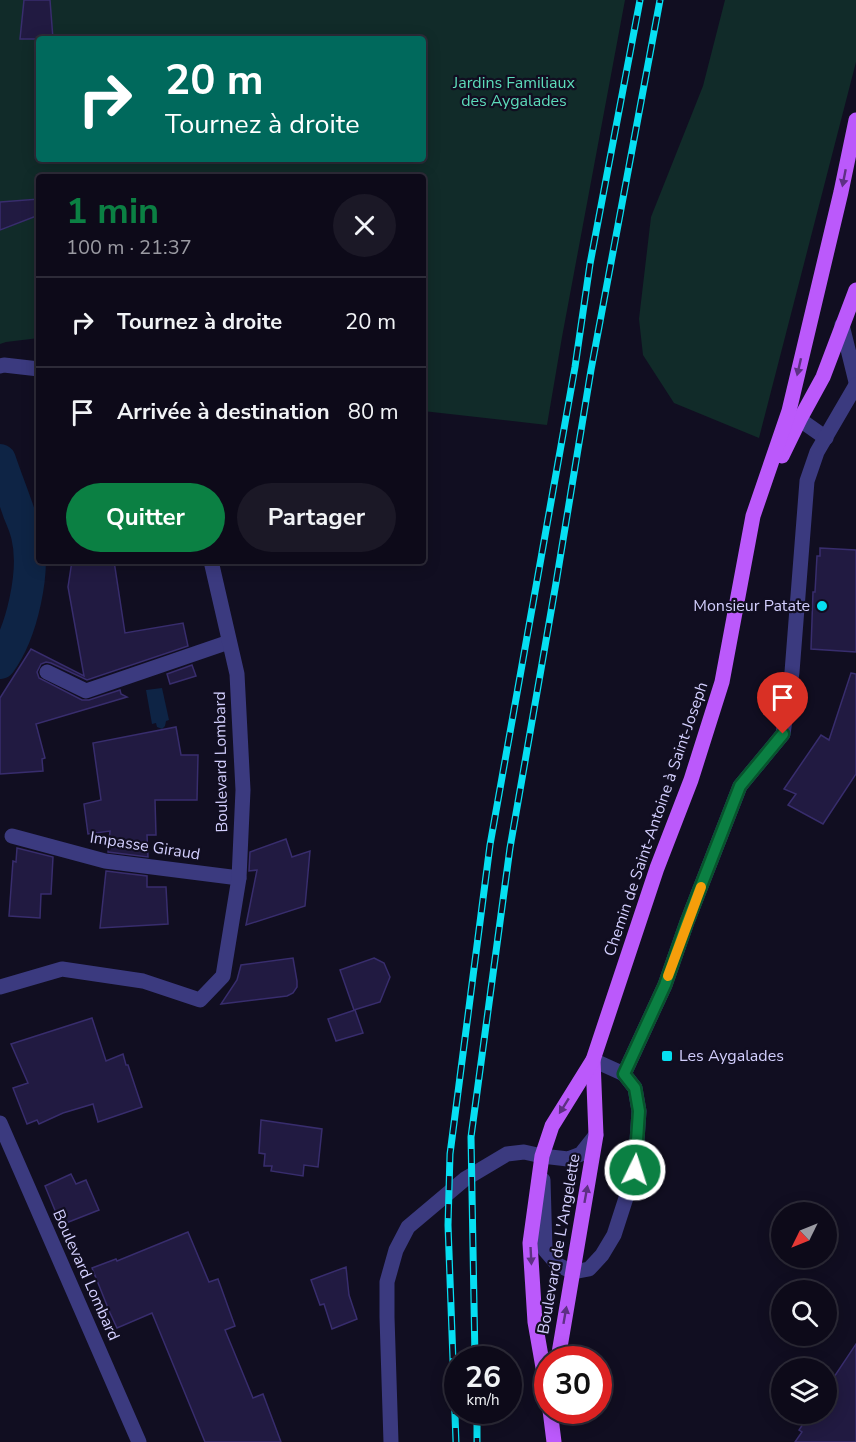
<!DOCTYPE html>
<html lang="fr">
<meta charset="utf-8">
<style>
:root{--surface:#0d0a19;--page:#1b1826;--text:#f1f3f6;--muted:#9a9aa2;--line:#2d2b38;--accent:#0b8043}
body{margin:0;font-family:"Nunito Sans",sans-serif;background:var(--page);color:var(--text);height:100vh;display:flex;flex-direction:column;font-size:22px;white-space:nowrap}
*{box-sizing:border-box;margin:0}
p{font-size:20px;color:var(--muted)}
.icon{flex:none;width:33px;height:33px;fill:none;stroke:currentColor;stroke-width:2;stroke-linecap:round;stroke-linejoin:round}
.map{position:relative;flex:1;overflow:hidden}
.details{position:absolute;left:36px;top:174px;width:390px;height:390px;display:flex;flex-direction:column;background:var(--surface);border-radius:6px;box-shadow:0 3px 15px #0003,0 0 0 2px var(--line)}
.details>*{flex:none}
.guide{position:absolute;left:36px;top:36px;width:390px;height:126px;border-radius:6px;box-shadow:0 3px 15px #0003,0 0 0 2px var(--line);background:#00695c;color:#fff;overflow:hidden}
.needle{width:39px;rotate:227deg}
.controls{position:absolute;left:771px;top:1202px;display:grid;gap:12px}
.controls a{display:grid;place-items:center;width:66px;height:66px;border-radius:50%;background:var(--surface);box-shadow:0 3px 15px #0003,0 0 0 2px var(--line);font-size:30px}
.speed{position:absolute;left:444px;top:1346px;display:flex;gap:12px;font-size:30px;font-weight:700;text-align:center}
.speed>*{display:grid;place-content:center;width:78px;height:78px;border-radius:50%;background:var(--surface);box-shadow:0 3px 15px #0003,0 0 0 2px var(--line);line-height:1}
.speed small{font-size:15px;font-weight:400}
.speed .limit{border:9px solid #d22;background:#fff;color:#111}
.pin{position:absolute;display:grid;place-items:center;width:51px;height:51px;color:#fff;margin:-62px -26px;border-radius:50% 50% 50% 0;rotate:-45deg;box-shadow:0 0 6px #0007}
.pin .icon{rotate:45deg}
.me{position:absolute;width:66px;margin:-33px;rotate:4deg;stroke-linejoin:round;filter:drop-shadow(0 0 4px #0008)}
.turn{display:flex;align-items:center;gap:21px;height:126px;padding:0 30px;font-size:27px}
.turn .icon{width:78px;height:78px;stroke-width:2.5}
.turn b{display:block;font-size:42px;line-height:51px}
.round{display:grid;place-items:center;flex:none;width:63px;height:63px;border-radius:32px;background:var(--page)}
.summary{display:flex;align-items:center;justify-content:space-between;height:102px;padding:0 30px}
h1{font-size:36px;font-weight:700;line-height:45px;color:var(--accent)}
.button{display:flex;gap:12px;margin-top:auto;padding:12px 30px}
.button a{flex:1;height:69px;border-radius:36px;background:var(--accent);color:#fff;font-size:24px;font-weight:700;line-height:69px;text-align:center}
.button a+a{background:var(--page);color:var(--text)}
ul{padding:0;list-style:none}
li{display:flex;align-items:center;gap:18px;height:90px;padding:0 30px;border-top:2px solid var(--line)}
li div{flex:1}
li b{display:block;font-size:22px}
li em{font-style:normal}
.map>svg:first-child{display:block}
.green{fill:#112b29;fill-rule:evenodd}
.water{fill:#0e2445}
.lines{fill:none;stroke-linecap:round;stroke-linejoin:round}
.canal{stroke:#0e2445;stroke-width:32}
.building{fill:#211a41;stroke:#382d6d;stroke-width:1.5}
.minor{stroke:#3b3a7f;stroke-width:15}
.major{stroke:#bb59fb;stroke-width:15}
.rail-casing{stroke:#06dff2;stroke-width:7}
.rail{stroke:#110e21;stroke-width:4.5;stroke-dasharray:14;stroke-linecap:butt}
.oneway{fill:#5d3083}
.route-casing{stroke:#07532c;stroke-width:15}
.route{stroke:#0b8043;stroke-width:10}
.slow{stroke:#f59e0b;stroke-width:10}
.poi-dot{fill:#06dff2;stroke:#110e21;stroke-width:2}
.labels{text-anchor:middle;dominant-baseline:central;stroke-width:4.5;stroke-linejoin:round;paint-order:stroke}
.park-label{font-size:16px;fill:#5ddcba;stroke:#110e21}
.poi-label{font-size:16px;fill:#d3cffe;stroke:#110e21;text-anchor:end}
.street-label{font-size:16px;fill:#d3cffe;stroke:#110e21}
</style>
<div class="map">
<svg width="856" height="1442" viewBox="0 0 856 1442">
<rect width="100%" height="100%" fill="#110e21"/>
<!-- green -->
<g class="green">
<path d="M0 0H625L562 337 547 425 423 411V177H39V338L6 342 0 344ZM39 39H423V159H39Z"/>
<path d="M725 0H856V62L759 438 674 403 643 355 639 319 651 217 703 86Z"/>
</g>
<!-- water -->
<path class="water" d="M162 688 169 720 166 721 165 726 162 729 157 727 156 723 152 724 146 690Z"/>
<g class="lines">
<!-- canal -->
<path class="canal" d="M0 460C6 478 13 495 19 513 22 520 25 527 27 535 36 571 22 633 0 663"/>
</g>
<!-- building -->
<g class="building">
<path d="M24 0H50L53 39H20Z"/>
<path d="M39 199V215L0 230V202Z"/>
<path d="M820 548 856 550V652L811 649 813 592H815L817 556H820Z"/>
<path d="M72 561H114L125 633 183 623 188 646 87 680 51 663 46 662 41 664 37 672 39 678 82 700H89L120 690 121 694 127 697 36 724 45 758 42 759 43 771 0 774V698L31 649 84 676 68 587Z"/>
<path d="M192 665 196 676 170 684 167 674Z"/>
<path d="M851 673 856 674V774L823 824 788 805 796 794 784 789 821 735 829 740Z"/>
<path d="M176 727 181 755H198L197 800H155L156 835H147L148 857 108 852 110 831 88 834 84 804 101 800 93 743Z"/>
<path d="M286 839 292 857 310 851 305 906 246 925 257 870 249 871 250 852Z"/>
<path d="M17 848 53 857 51 894H41L40 918 9 916 13 861 16 862Z"/>
<path d="M106 871 147 876V887H166L168 924 100 928Z"/>
<path d="M293 958 297 981V987L293 993 287 996 221 1004 237 980 241 965Z"/>
<path d="M374 958 384 963 390 977 380 1002 354 1010 340 970Z"/>
<path d="M355 1010 363 1033 336 1041 328 1019Z"/>
<path d="M92 1018 106 1061 123 1054 126 1065H128L142 1107 98 1122 93 1104 63 1113 39 1124 37 1120 27 1124 13 1088 28 1083 11 1044Z"/>
<path d="M261 1120 322 1129 318 1167 304 1165 303 1176 271 1171 272 1166H264L265 1154 259 1153Z"/>
<path d="M71 1174 76 1184 86 1180 99 1210 61 1225 45 1186Z"/>
<path d="M188 1232 209 1282 218 1279 235 1326 225 1330 253 1398 263 1394 281 1442H205L152 1313 117 1328 110 1313 92 1268 116 1259 117 1261Z"/>
<path d="M346 1267 349 1295 357 1319 332 1329 324 1304 320 1305 311 1280Z"/>
<path d="M856 1344V1442H795L802 1432 799 1430 810 1413H826V1389Z"/>
</g>
<g class="lines">
<!-- minor -->
<g class="minor">
<path d="M842 325 856 382"/>
<path d="M0 366 4 365 39 369"/>
<path d="M789 412 826 438"/>
<path d="M47 672 86 691 229 642"/>
<path d="M12 836 105 861 239 878"/>
<path d="M0 987 62 969 143 981 200 1000 223 976 239 878 243 790 237 674 211 561"/>
<path d="M624 1074 665 985 687 922 740 786 783 734 792 672 807 481 817 452 856 385"/>
<path d="M0 1123 139 1442"/>
<path d="M543 1180 545 1250 558 1265 573 1272 589 1269 602 1255 614 1235 635 1170 639 1111 635 1088 624 1074 593 1060"/>
<path d="M391 1442 387 1317V1282L396 1250 408 1227 465 1179 507 1154 524 1152 542 1156 568 1159 581 1154 596 1135"/>
</g>
<!-- major -->
<g class="major">
<path d="M782 456 800 419 823 377 856 290"/>
<path d="M558 1359 596 1135 593 1060"/>
<path d="M548 1396 535 1322 530 1243 542 1156 552 1126 593 1060 657 868 691 780 722 682 753 516 789 411 841 192 856 120"/>
<path d="M550 1410 554 1442"/>
</g>
<!-- rail casing -->
<g class="rail-casing">
<g id="rail">
<path d="M475 1359 471 1137 510 848 556 583 591 370 660 0"/>
<path d="M477 1410V1442"/>
<path d="M456 1442 448 1225 450 1154 490 845 575 367 590 264 640 0"/>
</g>
</g>
<!-- rail -->
<use href="#rail" class="rail"/>
</g>
<!-- one-way arrows -->
<defs><path id="oneway-solid" d="M-6-.8H1V-3.2L6.5 0L1 3.2V.8H-6Z" transform="scale(1.5)"/></defs>
<g class="oneway">
<use href="#oneway-solid" transform="translate(844 178) rotate(101)"/>
<use href="#oneway-solid" transform="translate(799 367) rotate(103)"/>
<use href="#oneway-solid" transform="translate(564 1106) rotate(122)"/>
<use href="#oneway-solid" transform="translate(586 1194) rotate(-80)"/>
<use href="#oneway-solid" transform="translate(531 1256) rotate(87)"/>
<use href="#oneway-solid" transform="translate(565 1315) rotate(-80)"/>
</g>
<g class="lines">
<!-- route casing -->
<g class="route-casing">
<path id="route" d="M635 1170 639 1111 635 1088 624 1074 665 985 687 922 740 786 783 734"/>
</g>
<!-- route -->
<use href="#route" class="route"/>
<!-- slow -->
<path class="slow" d="M668 976 701 887"/>
</g>
<!-- markers -->
<g class="poi-dot">
<circle cx="822" cy="606" r="6"/>
<rect x="661" y="1050" width="12" height="12" rx="3"/>
</g>
<g class="labels">
<!-- park labels -->
<g class="park-label">
<text x="514" y="83">Jardins Familiaux<tspan x="514" dy="18">des Aygalades</tspan></text>
</g>
<!-- poi labels -->
<g class="poi-label">
<text x="810" y="606">Monsieur Patate</text>
<text x="679" y="1056" text-anchor="start">Les Aygalades</text>
</g>
<!-- street labels -->
<g class="street-label">
<text transform="translate(221 762) rotate(-91)">Boulevard Lombard</text>
<text transform="translate(656 819) rotate(-71)">Chemin de Saint-Antoine à Saint-Joseph</text>
<text transform="translate(145 846) rotate(9)">Impasse Giraud</text>
<text transform="translate(559 1244) rotate(-80)">Boulevard de L'Angelette</text>
<text transform="translate(86 1275) rotate(66)">Boulevard Lombard</text>
</g>
</g>
</svg>
<div class="controls">
<a><svg class="needle" viewBox="-14 -14 28 28"><path d="M0-13l5 13h-10z" fill="#e53935"/><path d="M0 13l5-13h-10z" fill="#9a9aa2"/></svg></a>
<a><svg class="icon" aria-label="search" viewBox="0 0 24 24"><circle cx="10" cy="10" r="6"/><path d="M15 15l6 6"/></svg></a>
<a><svg class="icon" aria-label="layers" viewBox="0 0 24 24"><path d="M12 4l9 5-9 5-9-5zM3 14l9 5 9-5"/></svg></a>
</div>
<div class="speed"><div>26<small>km/h</small></div><div class="limit">30</div></div>
<div class="pin" style="left:783px;top:734px;background:#d93025"><svg class="icon" aria-label="arrive" viewBox="0 0 24 24"><path d="M6 21V4h12l-3 4 3 4H6"/></svg></div>
<svg class="me" style="left:635px;top:1170px" viewBox="-20 -20 40 40"><circle r="17" fill="#0b8043" stroke="#fff" stroke-width="3"/><path d="M0-11L8 9 0 5-8 9z" fill="#fff"/></svg>
<div class="guide">
<div class="turn"><svg class="icon" aria-label="right" viewBox="0 0 24 24"><path d="M7 20v-9h11M14 6l5 5-5 5"/></svg><div><b>20 m</b>Tournez à droite</div></div>
</div>
<section class="details">
<div class="summary"><div><h1>1 min</h1><p>100 m · 21:37</p></div><a class="round"><svg class="icon" aria-label="close" viewBox="0 0 24 24"><path d="M6 6l12 12M18 6L6 18"/></svg></a></div>
<ul>
<li><svg class="icon" aria-label="right" viewBox="0 0 24 24"><path d="M7 20v-9h11M14 6l5 5-5 5"/></svg><div><b>Tournez à droite</b></div><em>20 m</em></li>
<li><svg class="icon" aria-label="arrive" viewBox="0 0 24 24"><path d="M6 21V4h12l-3 4 3 4H6"/></svg><div><b>Arrivée à destination</b></div><em>80 m</em></li>
</ul>
<div class="button"><a>Quitter</a><a>Partager</a></div>
</section>
</div>
